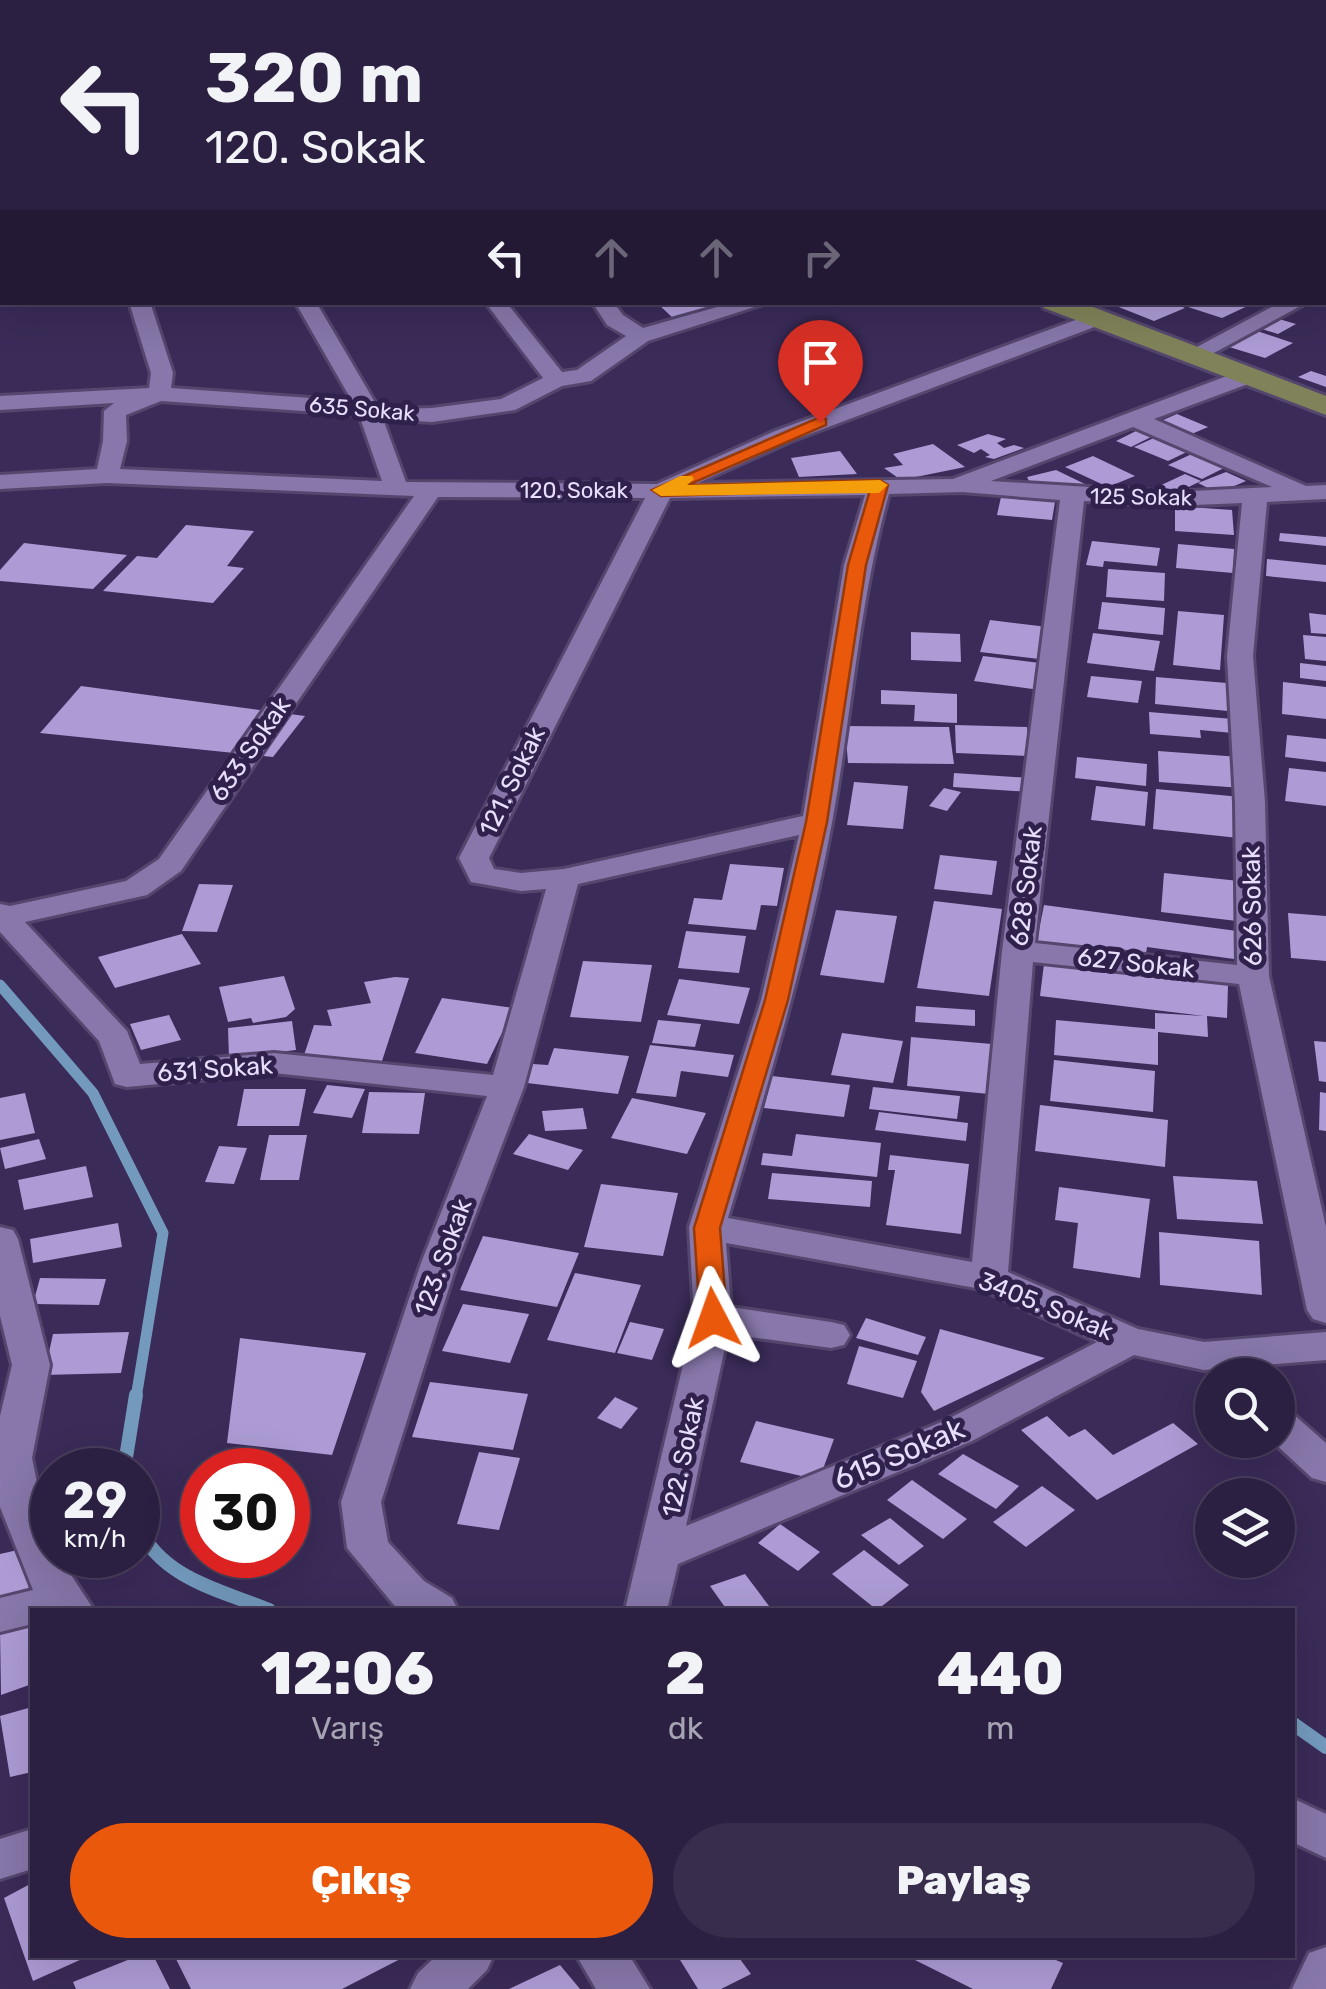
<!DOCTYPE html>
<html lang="tr">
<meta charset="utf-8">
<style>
:root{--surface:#2c2042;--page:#382d4d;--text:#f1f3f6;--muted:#a6a3b2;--line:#483e5b;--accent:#ea580c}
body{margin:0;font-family:Rubik,sans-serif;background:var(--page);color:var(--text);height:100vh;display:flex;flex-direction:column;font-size:38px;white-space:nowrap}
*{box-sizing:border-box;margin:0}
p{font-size:32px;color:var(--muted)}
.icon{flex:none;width:55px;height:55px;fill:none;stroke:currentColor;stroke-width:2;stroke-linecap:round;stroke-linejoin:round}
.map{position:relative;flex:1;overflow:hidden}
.sheet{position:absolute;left:30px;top:1608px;width:1265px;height:350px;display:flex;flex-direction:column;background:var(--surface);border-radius:0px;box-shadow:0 10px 40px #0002,0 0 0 2px var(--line)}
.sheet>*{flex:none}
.guide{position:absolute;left:0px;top:0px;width:1328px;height:305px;box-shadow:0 10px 40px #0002,0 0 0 2px var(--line);background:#2c2042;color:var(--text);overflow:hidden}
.fabs{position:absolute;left:1195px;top:1358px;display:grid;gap:20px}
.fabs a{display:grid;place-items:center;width:100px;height:100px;border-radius:50%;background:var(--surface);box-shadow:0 10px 40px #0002,0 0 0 2px var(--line);font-size:50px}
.speed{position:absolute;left:30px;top:1448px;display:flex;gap:20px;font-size:50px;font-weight:700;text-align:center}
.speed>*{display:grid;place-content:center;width:130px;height:130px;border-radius:50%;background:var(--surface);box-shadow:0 10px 40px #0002,0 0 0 2px var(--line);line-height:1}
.speed small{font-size:25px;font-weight:400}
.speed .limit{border:15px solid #d22;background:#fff;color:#111}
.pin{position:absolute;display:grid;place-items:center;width:85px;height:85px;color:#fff;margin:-102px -42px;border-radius:50% 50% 50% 0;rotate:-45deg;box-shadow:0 0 10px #0007}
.pin .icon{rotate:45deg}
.me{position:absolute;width:110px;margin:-55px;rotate:356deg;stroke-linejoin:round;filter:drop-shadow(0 0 8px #0008)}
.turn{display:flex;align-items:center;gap:35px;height:210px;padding:0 40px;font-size:45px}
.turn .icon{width:130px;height:130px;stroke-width:2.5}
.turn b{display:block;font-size:70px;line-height:85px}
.lanes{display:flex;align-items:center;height:95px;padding:0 40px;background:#0003;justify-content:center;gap:50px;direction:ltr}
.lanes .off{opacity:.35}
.eta{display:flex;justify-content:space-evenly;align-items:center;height:170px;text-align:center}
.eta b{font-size:60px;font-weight:800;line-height:70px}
.cta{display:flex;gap:20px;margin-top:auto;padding:20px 40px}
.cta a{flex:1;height:115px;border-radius:60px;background:var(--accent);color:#fff;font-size:40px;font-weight:800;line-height:115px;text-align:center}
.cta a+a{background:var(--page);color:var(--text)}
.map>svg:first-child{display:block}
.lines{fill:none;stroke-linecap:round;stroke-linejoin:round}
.stream-far1{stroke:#739abd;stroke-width:11}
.stream{stroke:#739abd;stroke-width:14}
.building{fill:#ac9bd4}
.minor-casing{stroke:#55466e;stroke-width:6}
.major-casing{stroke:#55466e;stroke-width:6}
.minor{fill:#8777aa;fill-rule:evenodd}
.major{fill:#808359;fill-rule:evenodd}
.route{fill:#ea580c;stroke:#983908;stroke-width:2.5}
.slow{fill:#f59e0b}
.labels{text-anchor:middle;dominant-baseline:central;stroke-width:10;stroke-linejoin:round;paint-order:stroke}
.far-street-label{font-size:22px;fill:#e6defb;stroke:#30204c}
.street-label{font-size:25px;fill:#e6defb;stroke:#30204c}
.near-street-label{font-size:30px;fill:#e6defb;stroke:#30204c}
</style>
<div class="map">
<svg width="1326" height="1989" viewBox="0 0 1326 1989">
<rect width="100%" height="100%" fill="#3a2b58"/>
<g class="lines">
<!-- stream-far1 -->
<path class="stream-far1" d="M0 985 93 1093 163 1233 136 1398"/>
<!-- stream -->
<g class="stream">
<path d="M124 1470 136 1395"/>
<path d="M138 1527C163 1579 220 1590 269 1610"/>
<path d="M1292 1723 1326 1747"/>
</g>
</g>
<!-- building -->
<g class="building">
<path d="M656 302H713L722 308 675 320Z"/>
<path d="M1106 302H1171L1185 308 1154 321Z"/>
<path d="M1198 302H1256L1222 318 1188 307Z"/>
<path d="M1279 319 1296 324 1278 334 1262 329Z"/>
<path d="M1257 331 1293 343 1265 358 1229 347Z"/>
<path d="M1311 371 1326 376V387L1298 377Z"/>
<path d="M1177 414 1208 427 1187 436 1156 423Z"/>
<path d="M1138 430 1153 436 1131 447 1116 441Z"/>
<path d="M988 434 1006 439 997 443 1004 448 1014 445 1024 448 994 459 985 457 990 455 981 449 974 453 957 445Z"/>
<path d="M1156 437 1191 450 1168 461 1134 447Z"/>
<path d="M933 444 965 467 901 480 884 468 903 465 893 454Z"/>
<path d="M840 451 857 474 799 477 791 458Z"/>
<path d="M1194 453 1228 466 1202 479 1168 465Z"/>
<path d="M1093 456 1135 476 1108 487 1065 467Z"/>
<path d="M1056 470 1087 485 1030 483 1027 477Z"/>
<path d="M1226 472 1246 481 1218 493 1198 483Z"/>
<path d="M1185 474 1201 481 1174 494 1157 487Z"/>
<path d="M1001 497 1055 502 1052 520 997 515Z"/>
<path d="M1175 506 1232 510 1234 535 1175 531Z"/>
<path d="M186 525 254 531 227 566 244 568 213 603 103 591 137 556 157 558Z"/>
<path d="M1280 533 1326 537V546L1279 541Z"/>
<path d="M1092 541 1160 548 1157 566 1104 561 1103 567 1086 565Z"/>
<path d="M24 543 127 555 93 589 0 581V570Z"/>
<path d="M1178 544 1234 549 1233 573 1176 568Z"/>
<path d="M1267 559 1326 565V582L1266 576Z"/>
<path d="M1108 569 1165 573 1164 601 1106 597Z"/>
<path d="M1102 602 1165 608 1163 635 1098 629Z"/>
<path d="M1178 611 1224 615 1220 670 1173 665Z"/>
<path d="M1309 613 1326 615V634L1311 633Z"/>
<path d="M990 620 1048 627 1039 659 980 652Z"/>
<path d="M911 632 960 634 961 662 911 660Z"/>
<path d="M1093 633 1160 641 1154 671 1087 663Z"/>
<path d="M1303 635 1326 637V661L1305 659Z"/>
<path d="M983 656 1048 664 1040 690 974 681Z"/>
<path d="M1300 663 1326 666V681L1300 678Z"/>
<path d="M1091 676 1142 681 1138 703 1087 697Z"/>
<path d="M1156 677 1227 683 1228 711 1155 704Z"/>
<path d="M1283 682 1326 687V719L1282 714Z"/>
<path d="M81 686 305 716 273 757 40 733Z"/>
<path d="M881 690 957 694V723L914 721 915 705 881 704Z"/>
<path d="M1149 712 1233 719V733L1200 730 1201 738 1150 734Z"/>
<path d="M955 725 1027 727 1029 756 956 753Z"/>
<path d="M845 726 949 727 954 764 848 763Z"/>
<path d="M1287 735 1326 739V762L1285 757Z"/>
<path d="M1158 751 1240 757 1242 788 1159 782Z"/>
<path d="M1077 757 1147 764 1146 786 1075 778Z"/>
<path d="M1289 768 1326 772V806L1285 801Z"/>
<path d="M954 773 1030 778V792L953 787Z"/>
<path d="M854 782 908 786 903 829 847 825Z"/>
<path d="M1096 786 1148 792 1145 826 1091 820Z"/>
<path d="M944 788 961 792 947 811 929 806Z"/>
<path d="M1156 789 1241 797 1239 838 1153 829Z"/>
<path d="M940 855 997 861 992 895 934 889Z"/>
<path d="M730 864 784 868 777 906 761 905 756 930 688 924 694 898 722 900Z"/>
<path d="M1164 873 1239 881 1237 921 1161 912Z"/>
<path d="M199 884 233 885 217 932 182 931Z"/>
<path d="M934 901 1002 909 989 996 917 988Z"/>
<path d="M1044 905 1237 931 1234 959 1147 947 1145 960 1036 945Z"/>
<path d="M836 910 897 916 884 983 820 975Z"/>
<path d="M1288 913 1326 916V961L1291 958Z"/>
<path d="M686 931 746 936 739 973 678 968Z"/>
<path d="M182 934 201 964 115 988 98 957Z"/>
<path d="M583 961 652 965 641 1022 570 1017Z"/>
<path d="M1044 964 1228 985 1227 1018 1207 1016 1208 1037 1158 1032V1065L1054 1055 1056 1020 1155 1029V1013L1204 1016 1040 996Z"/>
<path d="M284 976 295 1009 286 1017 253 1023 251 1018 228 1022 219 987Z"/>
<path d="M395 977 409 978 382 1061 304 1055 314 1025 332 1026 327 1010 371 1003 364 982Z"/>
<path d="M679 979 750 988 739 1024 667 1015Z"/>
<path d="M442 998 514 1008 487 1064 415 1053Z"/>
<path d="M916 1006 975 1010V1026L915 1022Z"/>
<path d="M169 1015 181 1040 141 1050 130 1024Z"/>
<path d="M658 1020 701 1024 695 1047 652 1043Z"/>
<path d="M292 1021 296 1050 229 1058 228 1028Z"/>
<path d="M842 1033 903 1041 893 1083 831 1075Z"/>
<path d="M911 1037 992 1044 989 1094 907 1086Z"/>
<path d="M1314 1041 1326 1042V1082L1319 1081Z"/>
<path d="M650 1045 734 1055 728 1077 681 1071 676 1097 636 1093Z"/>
<path d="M554 1048 629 1056 618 1094 527 1083 533 1064 548 1065Z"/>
<path d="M1054 1060 1155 1071 1153 1112 1050 1101Z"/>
<path d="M772 1076 850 1085 844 1117 764 1108Z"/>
<path d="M327 1085 365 1089 352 1118 313 1113Z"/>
<path d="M873 1087 960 1096 957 1119 869 1109Z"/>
<path d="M244 1089H306L299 1126H237Z"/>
<path d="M369 1092 425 1093 419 1134 362 1133Z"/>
<path d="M1320 1092 1326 1093V1131L1319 1130Z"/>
<path d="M25 1093 35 1133 0 1140V1098Z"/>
<path d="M632 1098 706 1113 687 1154 611 1138Z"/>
<path d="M1040 1105 1168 1120 1165 1167 1035 1151Z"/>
<path d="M583 1108 587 1129 545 1131 542 1111Z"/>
<path d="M879 1112 968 1123 966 1141 875 1130Z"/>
<path d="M529 1134 583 1150 568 1170 513 1154Z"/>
<path d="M796 1134 881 1143 877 1177 761 1165 763 1153 792 1156Z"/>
<path d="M269 1135H307L299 1180H260Z"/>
<path d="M39 1139 46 1159 5 1169 0 1148Z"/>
<path d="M219 1146 247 1148 234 1184 205 1182Z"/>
<path d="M890 1155 969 1164 961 1234 886 1225 895 1170H888Z"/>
<path d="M86 1166 93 1197 24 1210 18 1180Z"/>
<path d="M772 1173 872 1181 870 1207 768 1199Z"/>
<path d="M1173 1176 1257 1181 1263 1224 1177 1219Z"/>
<path d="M601 1184 678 1193 663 1256 584 1247Z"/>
<path d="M1059 1187 1150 1199 1140 1278 1073 1268 1078 1223 1055 1220Z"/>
<path d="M118 1223 122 1247 33 1263 30 1239Z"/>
<path d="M1159 1232 1259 1241 1262 1295 1160 1285Z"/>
<path d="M483 1236 579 1253 557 1307 460 1290Z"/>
<path d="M575 1273 641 1285 615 1353 547 1340Z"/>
<path d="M40 1278 106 1279 99 1305 33 1304Z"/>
<path d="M463 1304 529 1314 510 1363 442 1351Z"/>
<path d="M866 1318 926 1337 918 1355 856 1338Z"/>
<path d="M630 1322 664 1329 652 1360 617 1353Z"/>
<path d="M940 1329 1045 1358 934 1411 921 1392Z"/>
<path d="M129 1332 121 1373 44 1375 53 1334Z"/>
<path d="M240 1338 366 1353 332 1455 227 1443Z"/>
<path d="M859 1346 917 1361 903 1398 847 1384Z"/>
<path d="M430 1382 528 1394 513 1450 412 1437Z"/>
<path d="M615 1397 638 1408 621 1429 597 1418Z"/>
<path d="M1047 1416 1069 1437 1085 1429 1113 1455 1173 1423 1198 1444 1097 1500 1021 1430Z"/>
<path d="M756 1421 834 1439 819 1480 740 1462Z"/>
<path d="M479 1452 520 1458 499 1530 457 1524Z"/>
<path d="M963 1454 1019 1486 996 1509 938 1474Z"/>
<path d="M912 1480 967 1519 943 1539 887 1500Z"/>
<path d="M1042 1486 1075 1510 1026 1547 993 1522Z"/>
<path d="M890 1518 924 1546 899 1565 861 1535Z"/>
<path d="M780 1524 820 1552 798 1571 758 1543Z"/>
<path d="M22 1549 29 1589 0 1596V1554Z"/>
<path d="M864 1550 909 1585 877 1610 832 1574Z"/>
<path d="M745 1574 772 1610H727L710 1586Z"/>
<path d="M28 1618 32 1626V1684L1 1695 0 1629Z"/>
<path d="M32 1707V1772L10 1777 0 1716Z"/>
<path d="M32 1883V1955H91L33 1981 4 1898Z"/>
<path d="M140 1955H153L170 1989H76L73 1982Z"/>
<path d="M174 1955H408L342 1989H191Z"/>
<path d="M677 1955H737L751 1974 721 1989H698Z"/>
<path d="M905 1955H1044L1063 1963 1051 1989H973Z"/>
<path d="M560 1965 580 1989H509Z"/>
</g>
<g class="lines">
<!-- minor casing -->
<g class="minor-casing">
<g id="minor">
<path d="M141 0H169L170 2H143Z"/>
<path d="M938 0H967L968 2H940Z"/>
<path d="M1255 0H1287L1288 2H1257Z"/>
<path d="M2 3V13L0 14V4Z"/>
<rect x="1325" y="4" width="1" height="10"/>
<rect x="1325" y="53" width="1" height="10"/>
<rect x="0" y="84" width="2" height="10"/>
<rect x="1325" y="99" width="1" height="10"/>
<rect x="1325" y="140" width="1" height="12"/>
<path d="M0 156 2 157V168H0Z"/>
<rect x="1325" y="190" width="1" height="12"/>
<rect x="1325" y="217" width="1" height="12"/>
<rect x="0" y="271" width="2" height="12"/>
<path d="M129 302H150L173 373 171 388 352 401 295 302H316L376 404 400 409 432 408 501 399 543 378 485 302H506L562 372 577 370 626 336 607 325 592 302H613L623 315 643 328 735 302H770L648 341 591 381 562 386 515 410 432 422 383 419 406 482 657 484 775 431 1097 312 1105 313 1108 318 1105 323 791 441 698 483 953 479 1240 371H1256L1259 376 1256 381 1154 419 1306 486 1326 485V499L1267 502 1253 656 1265 802 1269 976 1326 1227V1323L1313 1319 1307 1310 1239 984 1033 962 1008 1272 1138 1329 1204 1342 1326 1332V1360L1204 1370 1134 1355 972 1441 678 1564 667 1610H625L694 1318 689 1227 761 1000 799 835 578 884 524 1087 457 1263 381 1502 388 1542 424 1581 452 1598 458 1610H402L394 1605 347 1548 341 1502 421 1263 487 1096 274 1073 127 1087 115 1084 99 1041 0 932V904L10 906 126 881 159 859 414 496 107 483 0 489V475L97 469 103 441 104 411 114 403 0 410V396L149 388 151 373ZM161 401 359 415 382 481 120 469 127 441 126 415ZM1133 427 1272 487 1172 492 991 481ZM962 492 1060 500 1002 951 972 1262 728 1218C767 1087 807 957 832 823 852 713 859 602 889 494ZM865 495 844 565 803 816 564 869 521 873 494 869 489 858 670 498ZM438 497 645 498 459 858 471 882 521 891 546 889 493 1075 274 1053 140 1064 127 1031 25 922 147 895 181 871ZM1084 501 1172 506 1242 503 1227 656 1235 802 1237 965 1035 943ZM726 1243 981 1289 1097 1342 944 1421 686 1526 728 1334 831 1348 844 1345 850 1335 844 1325 831 1322 731 1307Z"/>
<path d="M1281 302H1308L1201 360H1185L1182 355Z"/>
<path d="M0 1227 13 1230 18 1239 50 1365 32 1458 52 1555H58L94 1610H32V1624L0 1632V1598L33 1590 0 1507V1416L12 1365 0 1316Z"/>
<path d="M1278 1408 1292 1413 1326 1443V1482L1312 1478 1271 1440H1278Z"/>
<path d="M1292 1798 1326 1814V1858L1292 1842Z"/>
<path d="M32 1829V1869L0 1879V1839Z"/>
<path d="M1326 1947V1989H1292L1309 1953Z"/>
<path d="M437 1955H494L487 1970 468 1989H410L418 1973Z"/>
<path d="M576 1955H629L650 1989H596Z"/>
</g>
</g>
<!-- major casing -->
<g class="major-casing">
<g id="major">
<path d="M232 0H258L259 2H233Z"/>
<path d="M1041 302H1080L1326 396V415L1044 308Z"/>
</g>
</g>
<!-- minor -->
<use href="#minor" class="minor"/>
<!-- major -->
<use href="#major" class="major"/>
</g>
<!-- route -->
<path class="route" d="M820 417 826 419V425L688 485 880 480 888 485 866 565 827 822 788 1000 720 1228 727 1318 723 1324H704L700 1318 694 1228 765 1000 806 822 848 565 870 490 661 496 652 490Z"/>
<!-- slow -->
<path class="slow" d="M680 476H692L694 479 687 485 880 480 888 485 879 493 661 496 652 490Z"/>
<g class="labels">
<!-- far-street labels -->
<g class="far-street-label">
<text transform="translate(362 409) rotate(5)">635 Sokak</text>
<text x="574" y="490">120. Sokak</text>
<text transform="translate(1141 497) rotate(1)">125 Sokak</text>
</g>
<!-- street labels -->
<g class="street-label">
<text transform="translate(250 749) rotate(-55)">633 Sokak</text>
<text transform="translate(512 781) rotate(-64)">121. Sokak</text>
<text transform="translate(1026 886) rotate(-83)">628 Sokak</text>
<text transform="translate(1252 906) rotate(-91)">626 Sokak</text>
<text transform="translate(1136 963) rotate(6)">627 Sokak</text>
<text transform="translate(215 1069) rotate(-4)">631 Sokak</text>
<text transform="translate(443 1257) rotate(-70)">123. Sokak</text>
<text transform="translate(1046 1306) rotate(22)">3405. Sokak</text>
<text transform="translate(683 1457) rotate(-78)">122. Sokak</text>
</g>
<!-- near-street labels -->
<g class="near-street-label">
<text transform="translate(899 1454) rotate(-23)">615 Sokak</text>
</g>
</g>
</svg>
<div class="fabs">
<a><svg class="icon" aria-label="search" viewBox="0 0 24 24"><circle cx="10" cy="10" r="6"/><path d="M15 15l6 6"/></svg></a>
<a><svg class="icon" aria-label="layers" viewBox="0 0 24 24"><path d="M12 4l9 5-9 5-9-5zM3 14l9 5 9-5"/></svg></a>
</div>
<div class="speed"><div>29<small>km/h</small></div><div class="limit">30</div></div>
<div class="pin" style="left:820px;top:422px;background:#d93025"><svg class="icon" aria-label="arrive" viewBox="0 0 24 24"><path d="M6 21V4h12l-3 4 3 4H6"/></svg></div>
<svg class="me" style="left:713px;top:1318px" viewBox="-20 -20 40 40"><path d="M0-17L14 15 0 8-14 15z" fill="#ea580c" stroke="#fff" stroke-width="4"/></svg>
<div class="guide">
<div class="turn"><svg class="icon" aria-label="left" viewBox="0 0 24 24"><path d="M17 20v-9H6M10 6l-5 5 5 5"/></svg><div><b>320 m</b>120. Sokak</div></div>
<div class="lanes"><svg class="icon" aria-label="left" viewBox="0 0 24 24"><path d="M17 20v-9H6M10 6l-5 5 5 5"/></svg><svg class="icon off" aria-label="ahead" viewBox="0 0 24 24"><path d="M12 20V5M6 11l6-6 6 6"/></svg><svg class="icon off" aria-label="ahead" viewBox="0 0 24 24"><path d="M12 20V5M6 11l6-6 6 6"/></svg><svg class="icon off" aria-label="right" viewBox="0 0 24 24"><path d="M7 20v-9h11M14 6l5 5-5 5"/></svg></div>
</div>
<section class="sheet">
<div class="eta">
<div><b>12:06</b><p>Varış</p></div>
<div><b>2</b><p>dk</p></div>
<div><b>440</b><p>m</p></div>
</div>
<div class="cta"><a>Çıkış</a><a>Paylaş</a></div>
</section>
</div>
